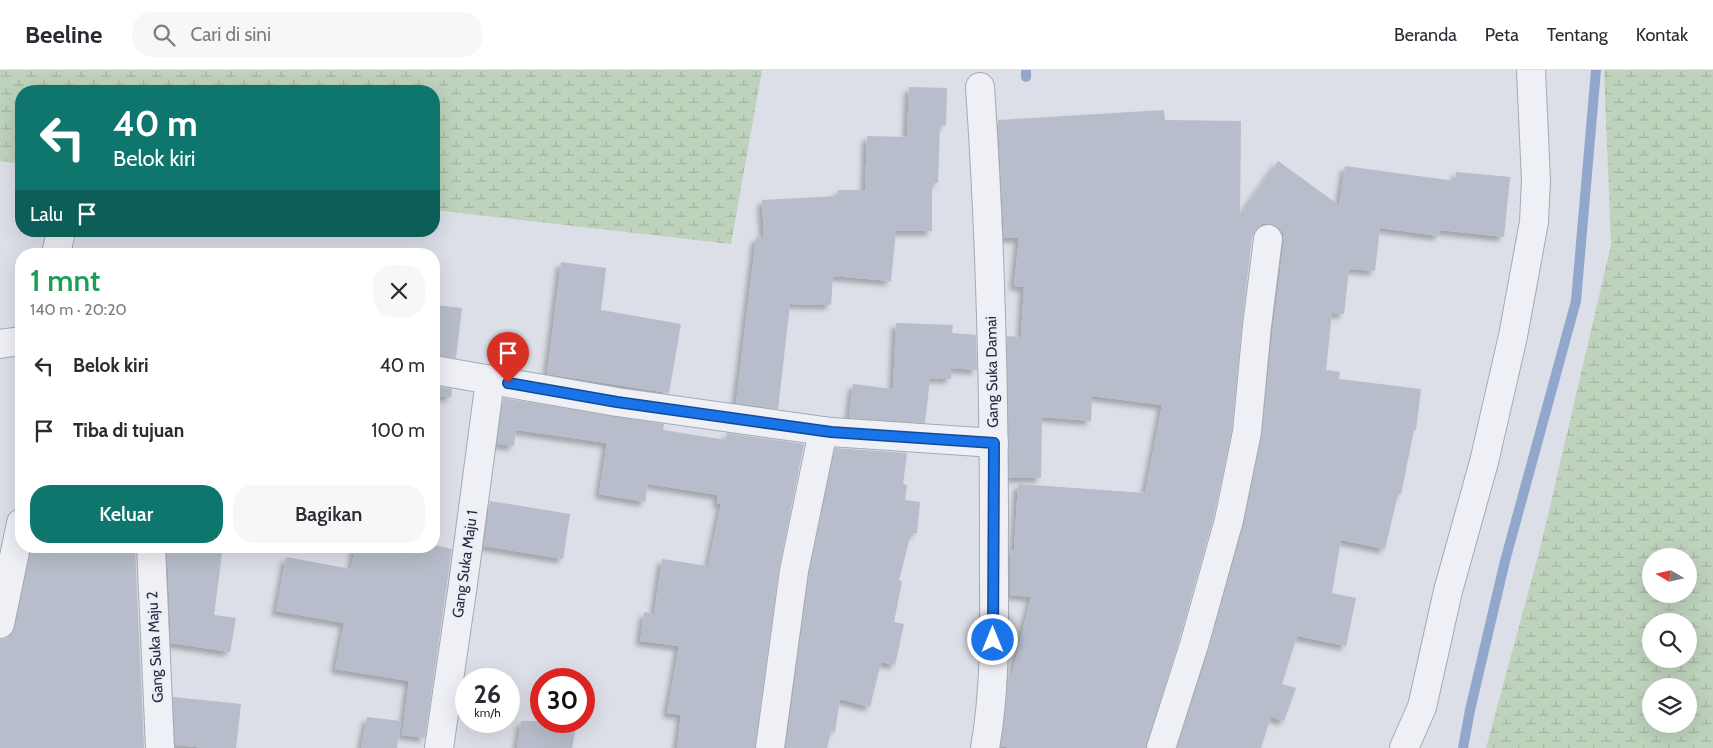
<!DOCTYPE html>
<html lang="id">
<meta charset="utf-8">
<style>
:root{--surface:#fff;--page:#f7f7f7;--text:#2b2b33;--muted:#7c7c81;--line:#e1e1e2;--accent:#0f766e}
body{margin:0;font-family:Cabin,sans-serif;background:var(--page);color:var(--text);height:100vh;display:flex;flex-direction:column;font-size:19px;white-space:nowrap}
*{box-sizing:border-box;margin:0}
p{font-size:16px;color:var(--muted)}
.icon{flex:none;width:28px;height:28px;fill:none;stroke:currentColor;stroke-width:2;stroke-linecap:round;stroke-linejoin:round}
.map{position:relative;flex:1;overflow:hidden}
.details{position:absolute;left:15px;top:178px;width:425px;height:305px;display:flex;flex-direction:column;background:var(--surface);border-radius:20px;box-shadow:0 5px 20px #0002}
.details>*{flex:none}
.banner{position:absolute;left:15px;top:15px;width:425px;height:152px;border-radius:20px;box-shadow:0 5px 20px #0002;background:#0f766e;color:#fff;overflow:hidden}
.needle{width:32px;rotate:279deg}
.fabs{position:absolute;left:1642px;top:478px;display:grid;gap:10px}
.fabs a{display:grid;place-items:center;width:55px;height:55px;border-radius:50%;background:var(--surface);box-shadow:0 5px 20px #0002;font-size:25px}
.speed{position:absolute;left:455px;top:598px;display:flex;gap:10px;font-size:25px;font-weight:700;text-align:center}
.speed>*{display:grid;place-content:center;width:65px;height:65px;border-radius:50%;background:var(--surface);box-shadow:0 5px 20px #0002;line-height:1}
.speed small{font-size:12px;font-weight:400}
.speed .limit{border:8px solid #d22;background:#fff;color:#111}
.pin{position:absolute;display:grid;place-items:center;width:42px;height:42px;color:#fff;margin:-51px -21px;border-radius:50% 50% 50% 0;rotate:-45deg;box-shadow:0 0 5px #0007}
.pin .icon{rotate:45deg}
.me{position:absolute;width:55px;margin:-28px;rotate:0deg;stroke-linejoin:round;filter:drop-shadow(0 0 4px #0008)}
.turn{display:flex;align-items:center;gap:18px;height:105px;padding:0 15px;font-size:22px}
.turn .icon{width:65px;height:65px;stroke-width:2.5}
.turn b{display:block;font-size:35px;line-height:42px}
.then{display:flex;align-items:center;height:48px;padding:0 15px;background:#0003;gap:10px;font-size:19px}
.round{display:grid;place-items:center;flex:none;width:52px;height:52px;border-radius:20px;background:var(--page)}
.headline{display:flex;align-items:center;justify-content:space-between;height:85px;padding:0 15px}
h1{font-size:30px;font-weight:600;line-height:38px;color:#1e9e55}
.primary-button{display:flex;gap:10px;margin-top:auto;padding:10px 15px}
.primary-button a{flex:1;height:58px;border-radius:20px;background:var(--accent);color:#fff;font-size:20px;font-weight:600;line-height:58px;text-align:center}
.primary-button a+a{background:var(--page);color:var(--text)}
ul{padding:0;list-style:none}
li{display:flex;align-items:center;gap:15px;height:65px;padding:0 15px}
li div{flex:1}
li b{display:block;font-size:19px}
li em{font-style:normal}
header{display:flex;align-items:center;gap:30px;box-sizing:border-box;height:70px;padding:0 25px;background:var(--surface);border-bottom:1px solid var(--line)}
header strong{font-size:24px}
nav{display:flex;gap:28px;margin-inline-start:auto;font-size:18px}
.search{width:350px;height:45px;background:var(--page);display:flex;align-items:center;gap:12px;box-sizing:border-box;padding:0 18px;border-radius:20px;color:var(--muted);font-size:19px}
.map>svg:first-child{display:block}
.wetland{fill:url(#wetland-marsh);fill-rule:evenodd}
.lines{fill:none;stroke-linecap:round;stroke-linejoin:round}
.stream{stroke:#92a7cc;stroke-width:10}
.building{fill:#b8bdcb;filter:url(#shadow)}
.minor-casing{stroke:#a5a9b5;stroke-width:30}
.minor{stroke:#eef0f5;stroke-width:28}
.route-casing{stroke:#114b97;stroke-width:12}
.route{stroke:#1a73e8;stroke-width:9}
.labels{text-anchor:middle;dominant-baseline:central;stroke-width:5;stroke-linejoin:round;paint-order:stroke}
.street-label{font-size:15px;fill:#242a3f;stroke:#ebeef5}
</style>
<header>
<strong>Beeline</strong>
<div class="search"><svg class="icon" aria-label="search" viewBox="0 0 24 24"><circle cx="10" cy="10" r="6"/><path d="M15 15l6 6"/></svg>Cari di sini</div>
<nav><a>Beranda</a><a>Peta</a><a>Tentang</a><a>Kontak</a></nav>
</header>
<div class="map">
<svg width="1713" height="678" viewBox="0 0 1713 678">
<defs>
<pattern id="wetland-marsh" width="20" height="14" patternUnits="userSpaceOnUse" patternTransform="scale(1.25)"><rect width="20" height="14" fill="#bed2bc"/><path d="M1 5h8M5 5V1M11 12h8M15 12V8" fill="none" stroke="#a3b4a3"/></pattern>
<filter id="shadow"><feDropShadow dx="-4.5" dy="4.5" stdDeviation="2.5" flood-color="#0004"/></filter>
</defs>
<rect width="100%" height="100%" fill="#dcdfe7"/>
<!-- wetland -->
<g class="wetland">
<path d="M0 0H762L731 174 434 140V21H21V94L0 91Z"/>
<path d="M1604 0H1713V678H1486L1540 479 1611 175ZM1651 486H1689V524H1651ZM1651 551H1689V589H1651ZM1651 616H1689V654H1651Z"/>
</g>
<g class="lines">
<!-- stream -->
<g class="stream">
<path d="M1026 0V7"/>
<path d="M1463 678 1470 640 1505 491 1576 231 1596 0"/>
</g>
</g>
<!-- building -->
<g class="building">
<path d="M909 17 947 18 946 55H940L938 113H932V161H896L891 211 833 206 831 235 790 234 778 339 736 333 756 167 764 168 762 130 838 126V120H865L867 66 907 67Z"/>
<path d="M1164 40 1165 50 1241 51 1240 145 1278 91 1339 135 1345 96 1455 111 1456 102 1510 107 1504 167 1440 160 1439 166 1380 158 1375 201 1349 199 1344 244 1332 243 1326 300 1340 302 1339 309 1421 319 1416 360H1414L1401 424H1398L1385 479 1341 470 1332 523 1356 528 1346 576 1297 566 1282 614 1296 618 1284 651 1271 647 1261 678H1177L1209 579 1244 454 1262 365 1273 258 1284 171 1283 163 1278 157 1269 154H1262L1256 159 1252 167 1242 254 1232 360 1214 446 1179 571 1146 678H1011L1001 676 1009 603 1012 604 1031 527 1010 525V480L1014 481 1018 414 1145 423 1162 335 1092 326 1091 351 1042 347 1041 408H1009L1007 266 1021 267 1024 217 1014 216 1019 168H1004L998 50Z"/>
<path d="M561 192 606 198 601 240 681 254 669 323 547 304Z"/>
<path d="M434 235 462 238 456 288 434 285Z"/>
<path d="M896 253 953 255 952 263 976 265 977 300 951 298V309L930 308 925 353 849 348 853 314 893 319Z"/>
<path d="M434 316 452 319 451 327 434 326Z"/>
<path d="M503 328 664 354 663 360 726 370 727 363 804 374 779 499 755 678H677L681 645 667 643 679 576 640 571 644 542 654 544 662 489 708 496 721 434 717 433 718 425 648 414 645 432 599 424 607 373 516 360 514 376 497 374Z"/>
<path d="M835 378 907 383 903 414 907 415 905 430 920 432 917 463H911L899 510 902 511 894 552 904 554 895 595 881 592 870 637 840 629 835 662 831 661 827 678H786L809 504Z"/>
<path d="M490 431 570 444 563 489 484 476Z"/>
<path d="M32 476H80L79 478 135 476 144 678H0V569H5L11 565 15 557Z"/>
<path d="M167 476 222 483 214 545 236 548 230 582 171 573Z"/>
<path d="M355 476H439L452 479 425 668 402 665 409 611 335 599 344 553 276 541 286 487 351 499Z"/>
<path d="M173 627 241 634 236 678H207L175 675Z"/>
<path d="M367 647 401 651 397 678H361Z"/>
<path d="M521 651H577L572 678H517Z"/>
</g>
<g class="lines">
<!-- minor casing -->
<g class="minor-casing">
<g id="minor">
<path d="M980 17C990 163 994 309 994 455 993 529 998 605 985 678"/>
<path d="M56 184 61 161"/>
<path d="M0 274 21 271"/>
<path d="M434 300 617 332 831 362 994 373"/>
<path d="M151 476 160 678"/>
<path d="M0 554 21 453"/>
<path d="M439 678 463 514 490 310"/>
<path d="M770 678 794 501 823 361"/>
<path d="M1161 678 1194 575 1229 450 1247 362 1257 256 1268 169"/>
<path d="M1404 678 1422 637 1448 521 1484 392 1513 266 1534 152 1536 111 1531 0"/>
</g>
</g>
<!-- minor -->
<use href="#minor" class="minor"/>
</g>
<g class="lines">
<!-- route casing -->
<g class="route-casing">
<path id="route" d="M508 313 617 332 831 362 994 373 993 570"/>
</g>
<!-- route -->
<use href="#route" class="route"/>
</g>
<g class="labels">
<!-- street labels -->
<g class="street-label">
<text transform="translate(992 302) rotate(-91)">Gang Suka Damai</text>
<text transform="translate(465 494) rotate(-82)">Gang Suka Maju 1</text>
<text transform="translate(155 577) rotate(-93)">Gang Suka Maju 2</text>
</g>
</g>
</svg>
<div class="fabs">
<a><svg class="needle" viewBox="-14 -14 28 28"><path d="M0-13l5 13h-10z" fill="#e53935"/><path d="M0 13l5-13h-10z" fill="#7c7c81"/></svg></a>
<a><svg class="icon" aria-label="search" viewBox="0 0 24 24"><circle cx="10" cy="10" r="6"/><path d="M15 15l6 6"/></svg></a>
<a><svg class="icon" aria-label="layers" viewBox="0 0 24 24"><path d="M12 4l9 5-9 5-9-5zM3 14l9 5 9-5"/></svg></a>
</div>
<div class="speed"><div>26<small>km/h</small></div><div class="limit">30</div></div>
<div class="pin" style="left:508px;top:313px;background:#d93025"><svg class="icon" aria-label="arrive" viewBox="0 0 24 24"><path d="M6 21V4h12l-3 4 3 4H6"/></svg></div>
<svg class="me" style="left:993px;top:570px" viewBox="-20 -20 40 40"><circle r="17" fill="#1a73e8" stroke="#fff" stroke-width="3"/><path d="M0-11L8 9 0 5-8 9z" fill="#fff"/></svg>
<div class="banner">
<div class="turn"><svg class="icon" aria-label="left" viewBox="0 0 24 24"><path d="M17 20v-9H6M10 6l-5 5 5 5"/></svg><div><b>40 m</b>Belok kiri</div></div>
<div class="then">Lalu<svg class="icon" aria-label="arrive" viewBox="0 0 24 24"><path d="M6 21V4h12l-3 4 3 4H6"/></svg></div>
</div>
<section class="details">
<div class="headline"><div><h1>1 mnt</h1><p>140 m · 20:20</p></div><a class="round"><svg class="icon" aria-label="close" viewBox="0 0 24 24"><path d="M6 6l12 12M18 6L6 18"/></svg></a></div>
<ul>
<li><svg class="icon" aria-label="left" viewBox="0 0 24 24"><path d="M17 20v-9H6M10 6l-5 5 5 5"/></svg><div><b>Belok kiri</b></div><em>40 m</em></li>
<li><svg class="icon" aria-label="arrive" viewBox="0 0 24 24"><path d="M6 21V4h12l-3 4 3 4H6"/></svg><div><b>Tiba di tujuan</b></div><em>100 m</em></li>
</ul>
<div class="primary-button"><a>Keluar</a><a>Bagikan</a></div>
</section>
</div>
